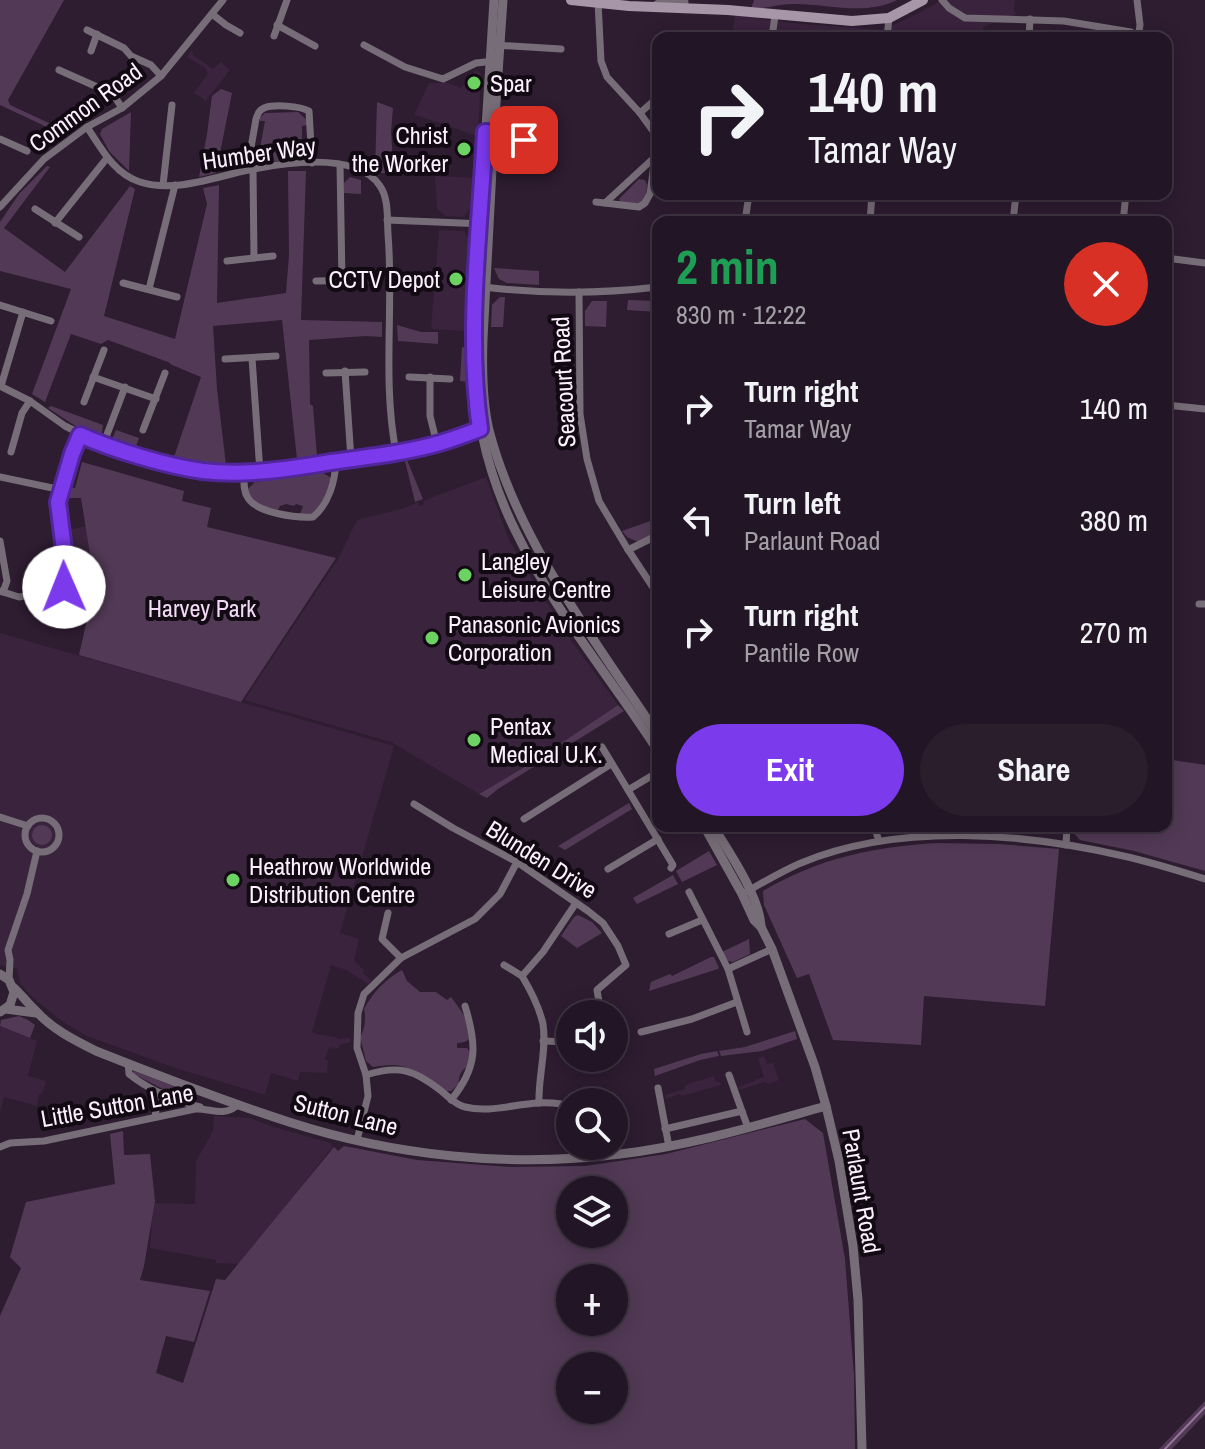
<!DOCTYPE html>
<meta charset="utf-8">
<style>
:root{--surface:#221525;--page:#2a1e2d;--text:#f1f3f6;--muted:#a29fa7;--line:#3f3442;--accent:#7c3aed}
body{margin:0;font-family:"Archivo Narrow",sans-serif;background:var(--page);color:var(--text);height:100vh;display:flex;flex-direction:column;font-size:30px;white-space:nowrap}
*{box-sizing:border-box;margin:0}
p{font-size:26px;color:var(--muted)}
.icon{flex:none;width:44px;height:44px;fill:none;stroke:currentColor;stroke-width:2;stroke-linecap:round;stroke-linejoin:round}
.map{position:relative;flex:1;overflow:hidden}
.details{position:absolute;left:652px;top:216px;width:520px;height:616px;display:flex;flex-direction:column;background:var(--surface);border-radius:16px;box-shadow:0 4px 20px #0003,0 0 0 2px var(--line)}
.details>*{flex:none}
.hud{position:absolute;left:652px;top:32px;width:520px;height:168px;border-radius:16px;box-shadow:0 4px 20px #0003,0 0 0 2px var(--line);background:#221525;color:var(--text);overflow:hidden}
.buttons{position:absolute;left:556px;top:1000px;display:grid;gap:16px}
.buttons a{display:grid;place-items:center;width:72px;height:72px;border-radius:50%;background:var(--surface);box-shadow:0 4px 20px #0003,0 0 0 2px var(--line);font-size:40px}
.pin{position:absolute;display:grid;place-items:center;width:68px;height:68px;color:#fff;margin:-34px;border-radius:16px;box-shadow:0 4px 12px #0006}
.me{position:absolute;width:88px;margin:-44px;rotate:359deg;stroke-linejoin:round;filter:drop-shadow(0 0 6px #0008)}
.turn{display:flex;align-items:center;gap:28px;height:168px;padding:0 24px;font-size:36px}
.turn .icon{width:104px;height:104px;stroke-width:2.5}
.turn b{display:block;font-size:56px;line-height:68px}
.round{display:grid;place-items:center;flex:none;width:84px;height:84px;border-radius:42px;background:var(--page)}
.headline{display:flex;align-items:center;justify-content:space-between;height:136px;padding:0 24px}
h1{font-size:48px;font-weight:700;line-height:60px;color:#1e9e55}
.action{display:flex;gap:16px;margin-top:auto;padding:16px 24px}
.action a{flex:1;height:92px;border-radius:48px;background:var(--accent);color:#fff;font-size:32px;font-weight:700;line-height:92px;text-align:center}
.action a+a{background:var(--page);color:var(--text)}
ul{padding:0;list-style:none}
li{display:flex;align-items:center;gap:24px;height:112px;padding:0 24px}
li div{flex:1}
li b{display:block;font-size:30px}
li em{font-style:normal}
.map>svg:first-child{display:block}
.built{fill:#3a233d}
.green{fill:#523a56;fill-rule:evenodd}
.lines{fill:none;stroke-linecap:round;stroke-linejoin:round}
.stream{stroke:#96769b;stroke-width:2}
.minor{stroke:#776d78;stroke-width:7}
.tertiary{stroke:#776d78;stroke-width:9}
.secondary{stroke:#a696a8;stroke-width:10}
.route-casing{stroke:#51269a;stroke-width:20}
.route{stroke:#7c3aed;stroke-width:14}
.poi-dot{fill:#6cd362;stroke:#120a13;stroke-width:3}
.labels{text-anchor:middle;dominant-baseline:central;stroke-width:8;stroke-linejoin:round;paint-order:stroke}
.poi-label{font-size:24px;fill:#fceffe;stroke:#120a13;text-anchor:start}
.street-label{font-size:24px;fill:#fceffe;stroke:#120a13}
.park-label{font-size:24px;fill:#f2d9f6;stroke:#120a13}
</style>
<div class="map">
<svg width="1205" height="1449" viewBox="0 0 1205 1449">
<rect width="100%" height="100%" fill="#2e1c31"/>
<!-- built -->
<g class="built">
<path d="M939 0H1015L1014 10 1016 14 983 27 982 38H732L735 15 790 23 882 30 915 15 937 3Z"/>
<path d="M192 50 193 55 213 69 221 62 230 70 204 103 205 100 194 93 208 74 205 68 187 57Z"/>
<path d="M476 70 481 74 478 137 444 124 414 115 429 83H448L461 88Z"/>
<path d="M435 176 475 178 474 203 464 217 445 216 437 208Z"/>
<path d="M439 230 464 231 473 246 468 331 431 329Z"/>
<path d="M486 477 508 538 530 576 571 640 618 705 533 762 479 794 391 742 244 700 338 559 357 520 405 508 418 502 420 506 424 504 423 501Z"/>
<path d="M86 526 92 572 74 575 68 530Z"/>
<path d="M0 633 394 746 340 933 359 939 354 961 364 970 363 973 371 981 368 984 346 970 331 965 312 1032 320 1035 337 1037V1039L350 1038 351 1042 339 1045V1048L333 1049 332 1047 329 1048 325 1059 328 1061 327 1073 300 1072 298 1081 271 1073 265 1095 175 1068 87 1036 63 1022 33 998 20 983 17 969 0 965Z"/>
<path d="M0 1026 37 1041 28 1076 46 1081 42 1094H39L37 1106 4 1097 0 1113Z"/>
<path d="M764 1056 767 1064 773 1063 779 1080 770 1084 764 1082 739 1090 738 1087 764 1077 758 1058Z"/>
<path d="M714 1076 716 1082H720L721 1085 682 1096 680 1094 666 1099 665 1095 685 1089V1085Z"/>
<path d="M214 1116 250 1118 274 1127 330 1143 333 1146 241 1264 216 1263V1260L150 1248 153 1203 195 1204 196 1161 213 1131Z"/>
</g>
<!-- green -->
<g class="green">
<path d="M0 0H64L8 100 10 105 62 129H72L59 140 44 143 51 129 0 105Z"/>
<path d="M754 0H897C865 16 829 4 795 4 780 3 766 9 751 9Z"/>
<path d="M221 89 232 93 216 173 199 177 207 134 212 96Z"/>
<path d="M377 102 393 108 391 132 394 174 389 176 388 173H380L379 176 375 171Z"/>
<path d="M131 112 129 171 109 151 100 134 102 129Z"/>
<path d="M298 112 308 121V125L302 126V142L308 143V155L301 159 260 163 252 156 254 150 260 148 265 121H260V118L265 113Z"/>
<path d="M47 166 50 167 4 228 65 272 130 186 135 189 104 316 175 339 207 204 203 188 219 185 217 303 286 293 289 255 288 171H306L301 320 382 322V337L365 336 309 340 310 404 313 406 317 456 297 459 282 320 213 326 217 389 226 465 197 462 174 457 201 377 172 365 168 362 108 340 101 344 71 334 45 402 32 394 71 289 0 271V222L19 194Z"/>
<path d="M350 177 361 180V194L344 193V183Z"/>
<path d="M639 179 645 180 647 184 646 201 641 204 621 203 619 199Z"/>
<path d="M494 268 539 271V285L507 283 499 279Z"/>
<path d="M500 297H505L503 327H491L492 305Z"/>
<path d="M628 300 657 301 658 312 627 310Z"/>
<path d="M592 301H607L606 327 585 326V311Z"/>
<path d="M397 325 421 332H438V344L398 341Z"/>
<path d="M462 347 468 348V382L460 381Z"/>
<path d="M51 406 103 425 102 433 95 436 77 427 48 408Z"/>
<path d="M116 430 139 438 135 449 115 443 112 439Z"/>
<path d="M407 460 423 499 415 502 405 461Z"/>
<path d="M82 462 184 491 182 501 211 508 207 527 336 558 241 702 79 655 89 611 88 600 91 599 89 587 95 586 81 498H67L70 487 75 488Z"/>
<path d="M323 473 333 479 323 505 310 515 300 514 303 506 296 504 294 506 286 504 280 506 278 510C261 506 255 507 247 490L255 482Z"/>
<path d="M653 520 656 533 638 542 627 537 622 531Z"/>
<path d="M618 705 624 711 498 789 487 798 479 794 533 762Z"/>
<path d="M1166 759 1205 765V871L1134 851 1080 840 1073 832 1074 826H1166Z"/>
<path d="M629 803 632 809 565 850 558 846Z"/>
<circle cx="42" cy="835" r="10"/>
<path d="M937 843 999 844 1059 849 1045 1006 924 996 921 1045 833 1040 809 974 797 978 764 905 763 891C819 858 873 847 937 843Z"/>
<path d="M709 851 717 865 682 882 676 871Z"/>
<path d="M673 875 678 884 637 904 633 898Z"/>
<path d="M578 915 592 922 602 933 577 948 561 936 574 917Z"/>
<path d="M749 939 750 954 733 962 728 961 722 952Z"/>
<path d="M711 957H714L719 968 718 969 649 991 651 982 670 974 672 976Z"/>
<path d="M402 970 407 981 420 992H436L447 1000 451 997C457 1005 475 1027 469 1039 467 1042 460 1043 457 1043V1048H467L471 1054 467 1067C461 1070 458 1077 459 1084L451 1091H446C430 1080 414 1066 393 1065 386 1065 379 1066 373 1067L366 1061 360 1037C365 1030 366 1017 364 1009 373 992 386 979 402 970Z"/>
<path d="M19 1016 28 1020 35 1025 30 1038 0 1026 1 1020Z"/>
<path d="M795 1031 797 1039 762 1051 721 1056 719 1051 745 1047Z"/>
<path d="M717 1051 719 1056 700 1060 655 1076 654 1069 701 1054Z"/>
<path d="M134 1071 191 1093 189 1098 161 1088 132 1073Z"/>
<path d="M805 1119 823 1133 845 1259 854 1376 855 1449H0V1316L21 1268 10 1257 26 1202 115 1184 110 1134 123 1131 124 1155 150 1154 155 1201 144 1266 140 1280 210 1291 194 1342 166 1336 156 1373 183 1383 216 1279 225 1280 334 1147 338 1151 344 1146 417 1160 511 1167 585 1166 666 1154ZM570 1190H614V1234H570ZM570 1278H614V1322H570ZM570 1366H614V1410H570Z"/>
<path d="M1205 1401V1414L1172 1449H1159Z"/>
</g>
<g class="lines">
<!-- stream -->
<path class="stream" d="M1165 1449 1205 1407"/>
<!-- minor -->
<g class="minor">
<path d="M942 0 949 8 965 18 1064 21 1131 32 1138 37"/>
<path d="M1137 0 1140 25 1138 38"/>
<path d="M653 6 660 2H685"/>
<path d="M212 14 226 25 240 33"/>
<path d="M277 25 315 46"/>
<path d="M87 30 124 48 131 56 151 65 161 76"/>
<path d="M274 36 287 0"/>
<path d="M772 38 775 15"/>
<path d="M887 38 889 18"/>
<path d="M1029 38 1030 19"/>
<path d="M364 45 405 67 443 79 476 63 495 61"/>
<path d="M495 45 561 49"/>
<path d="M91 51 97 34"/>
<path d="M59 70 113 94 122 108"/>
<path d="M640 113 658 97"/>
<path d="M87 127C101 148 114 174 140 182 175 193 215 177 248 170 283 163 357 151 380 186 389 199 387 219 388 234 394 306 382 381 396 452"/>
<path d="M491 132C523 134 524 139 543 163"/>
<path d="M0 139 27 151"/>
<path d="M340 165 342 281"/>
<path d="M253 169 254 258"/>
<path d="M247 170 256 119C258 114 258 111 264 108 274 104 300 106 309 111L312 163"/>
<path d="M163 185 172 105"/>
<path d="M596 202 639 207 645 203 650 194 657 143 653 131 640 113 607 77 601 61 598 2"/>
<path d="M605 203 656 156"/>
<path d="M0 207 44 159 87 127 122 108 161 76 223 0"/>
<path d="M35 209 79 237"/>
<path d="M387 220 485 224"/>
<path d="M745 222 749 194"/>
<path d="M870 222 872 194"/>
<path d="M1013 222 1016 194"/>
<path d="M1123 222 1126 194"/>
<path d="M55 223 107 158"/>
<path d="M1166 258 1205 263"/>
<path d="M227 261 273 256"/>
<path d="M316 281 367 280"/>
<path d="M123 283 177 297"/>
<path d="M476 286C536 294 598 294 658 287"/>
<path d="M149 289 175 185"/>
<path d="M579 292 580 414 587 459 599 501 627 548 658 595"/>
<path d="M0 305 51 321"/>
<path d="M252 358 260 472"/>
<path d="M225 359 276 356"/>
<path d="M345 371 351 459"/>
<path d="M326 373 365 372"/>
<path d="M93 377 156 399"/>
<path d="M409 377 450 379"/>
<path d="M430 377V416L437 444"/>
<path d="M0 386 30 401 65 426 103 445 176 465 202 471 260 472 318 464 437 444 486 428"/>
<path d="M1 386 23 312"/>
<path d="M84 402 104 350"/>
<path d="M1166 405 1205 409"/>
<path d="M143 430 165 373"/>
<path d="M103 445 125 387"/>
<path d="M11 452 22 413 30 401"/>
<path d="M244 473C244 481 243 491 248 498 257 513 296 518 313 517 329 504 335 481 336 461"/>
<path d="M0 477 62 490"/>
<path d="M0 541 7 581 3 592"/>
<path d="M628 550 658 535"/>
<path d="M0 591 19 597 57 590 64 587 67 574 58 502 72 454 80 435"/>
<path d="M1199 604H1205"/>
<path d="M602 747 628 790 658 772"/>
<path d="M628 790 673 865 671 868"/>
<path d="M414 804 453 828 517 862 588 911 603 923 618 946 626 965 597 990 599 1002"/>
<path d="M0 817 28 826"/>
<circle cx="42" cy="835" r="17"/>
<path d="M524 819 611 764"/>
<path d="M874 826 879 841"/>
<path d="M1066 845 1067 826"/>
<path d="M608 869 658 839"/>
<path d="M689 892 728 969 772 949"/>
<path d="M746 892C764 882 782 871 801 863 900 822 1026 833 1128 857 1154 863 1179 871 1205 879"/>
<path d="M388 913 382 939 401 958"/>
<path d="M669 934 702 920"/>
<path d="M504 965 522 976"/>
<path d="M728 969 747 1032"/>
<path d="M9 980 10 960 8 950 27 894 37 851"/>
<path d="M641 1032 692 1019 737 1002"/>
<path d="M543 1041 570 1042"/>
<path d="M128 1063 129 1074C149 1090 176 1101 200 1107"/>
<path d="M366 1075C398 1065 413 1069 440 1090 448 1096 455 1105 465 1107 490 1113 514 1104 539 1103 549 1102 560 1104 570 1105"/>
<path d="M729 1075 748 1128"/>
<path d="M658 1088 669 1147"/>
<path d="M451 1100C478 1067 477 1045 465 1006"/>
<path d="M539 1103C538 1077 547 1050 543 1024 539 1006 531 991 522 976L543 952 576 903"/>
<path d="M155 1117 158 1098 162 1093"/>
<path d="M665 1129 742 1111"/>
<path d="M357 1140 368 1096 366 1075 357 1048 358 1013 364 994 401 958 475 919 500 894 517 862"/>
<path d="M0 1147 10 1143 44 1141 195 1109C210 1108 226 1118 238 1104"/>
</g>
<!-- tertiary -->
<g class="tertiary">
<path d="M494 0C490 75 484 149 480 224 477 266 472 309 473 351 474 414 488 476 516 532 554 611 611 678 658 751"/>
<path d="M503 0 494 132 483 339C482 368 482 401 489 430 518 542 595 640 658 735"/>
<path d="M704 826 742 894 754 920 761 927 772 949 815 1067 826 1106 839 1161 853 1246 858 1300 862 1449"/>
<path d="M713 826C729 852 760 897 761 927"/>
<path d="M0 974 9 980 14 992 10 1005 0 1012"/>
<path d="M13 987C22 995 28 1004 36 1011 52 1029 74 1040 96 1051 159 1076 224 1101 289 1122 394 1156 510 1168 620 1154 690 1146 758 1125 826 1106"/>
<path d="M6 1009 36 1013"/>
</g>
<!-- secondary -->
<path class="secondary" d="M571 0 629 6 728 10 852 21 889 18 923 0"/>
</g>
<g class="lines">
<!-- route casing -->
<g class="route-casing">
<path id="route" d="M64 587 67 574 58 502 72 454 80 435C114 450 166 466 203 471 246 476 289 469 331 462 367 457 405 453 440 443 453 439 467 434 480 429 466 332 480 230 485 132L514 134 524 140"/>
</g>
<!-- route -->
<use href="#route" class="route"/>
</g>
<!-- markers -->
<g class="poi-dot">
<circle cx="474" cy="83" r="8"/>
<circle cx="464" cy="149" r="8"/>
<circle cx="456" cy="279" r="8"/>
<circle cx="465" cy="575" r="8"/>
<circle cx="432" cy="638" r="8"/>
<circle cx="474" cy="740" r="8"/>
<circle cx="233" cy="880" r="8"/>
</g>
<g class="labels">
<!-- poi labels -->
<g class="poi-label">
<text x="490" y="83">Spar</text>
<text x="448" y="135" text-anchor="end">Christ<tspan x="448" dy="28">the Worker</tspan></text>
<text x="440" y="279" text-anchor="end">CCTV Depot</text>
<text x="481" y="561">Langley<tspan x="481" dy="28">Leisure Centre</tspan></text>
<text x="448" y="624">Panasonic Avionics<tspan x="448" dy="28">Corporation</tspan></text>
<text x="490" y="726">Pentax<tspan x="490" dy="28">Medical U.K.</tspan></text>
<text x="249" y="866">Heathrow Worldwide<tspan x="249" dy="28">Distribution Centre</tspan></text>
</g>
<!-- street labels -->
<g class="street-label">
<text transform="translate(85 107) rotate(-36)">Common Road</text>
<text transform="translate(259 153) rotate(-8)">Humber Way</text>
<text transform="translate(563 382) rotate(-93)">Seacourt Road</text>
<text transform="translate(542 859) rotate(32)">Blunden Drive</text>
<text transform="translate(117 1105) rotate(-10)">Little Sutton Lane</text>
<text transform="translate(346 1114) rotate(14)">Sutton Lane</text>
<text transform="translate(862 1191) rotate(80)">Parlaunt Road</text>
</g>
<!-- park labels -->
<g class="park-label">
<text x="202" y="608">Harvey Park</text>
</g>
</g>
</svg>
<div class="buttons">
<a><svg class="icon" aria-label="sound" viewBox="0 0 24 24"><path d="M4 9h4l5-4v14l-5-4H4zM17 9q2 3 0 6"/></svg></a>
<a><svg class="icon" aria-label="search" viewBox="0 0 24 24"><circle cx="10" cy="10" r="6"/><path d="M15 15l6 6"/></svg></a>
<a><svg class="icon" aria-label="layers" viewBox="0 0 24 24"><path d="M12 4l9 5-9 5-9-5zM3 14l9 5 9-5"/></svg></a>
<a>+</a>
<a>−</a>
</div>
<div class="pin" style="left:524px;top:140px;background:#d93025"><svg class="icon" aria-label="arrive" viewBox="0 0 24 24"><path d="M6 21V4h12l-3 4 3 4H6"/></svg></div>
<svg class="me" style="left:64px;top:587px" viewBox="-20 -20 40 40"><circle r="19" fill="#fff"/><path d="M0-13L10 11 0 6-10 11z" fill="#7c3aed"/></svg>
<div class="hud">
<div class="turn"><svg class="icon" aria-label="right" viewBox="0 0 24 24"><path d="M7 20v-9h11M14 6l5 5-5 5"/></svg><div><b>140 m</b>Tamar Way</div></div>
</div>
<section class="details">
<div class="headline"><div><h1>2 min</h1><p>830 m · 12:22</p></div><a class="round" style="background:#d93025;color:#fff"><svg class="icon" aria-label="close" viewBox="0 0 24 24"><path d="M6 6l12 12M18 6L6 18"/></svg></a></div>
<ul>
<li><svg class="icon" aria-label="right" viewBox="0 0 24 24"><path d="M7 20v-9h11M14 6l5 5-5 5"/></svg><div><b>Turn right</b><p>Tamar Way</p></div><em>140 m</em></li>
<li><svg class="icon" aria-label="left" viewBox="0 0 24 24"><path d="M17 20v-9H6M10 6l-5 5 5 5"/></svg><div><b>Turn left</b><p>Parlaunt Road</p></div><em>380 m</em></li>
<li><svg class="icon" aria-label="right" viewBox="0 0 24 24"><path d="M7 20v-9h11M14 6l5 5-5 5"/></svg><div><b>Turn right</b><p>Pantile Row</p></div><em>270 m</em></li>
</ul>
<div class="action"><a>Exit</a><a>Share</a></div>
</section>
</div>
